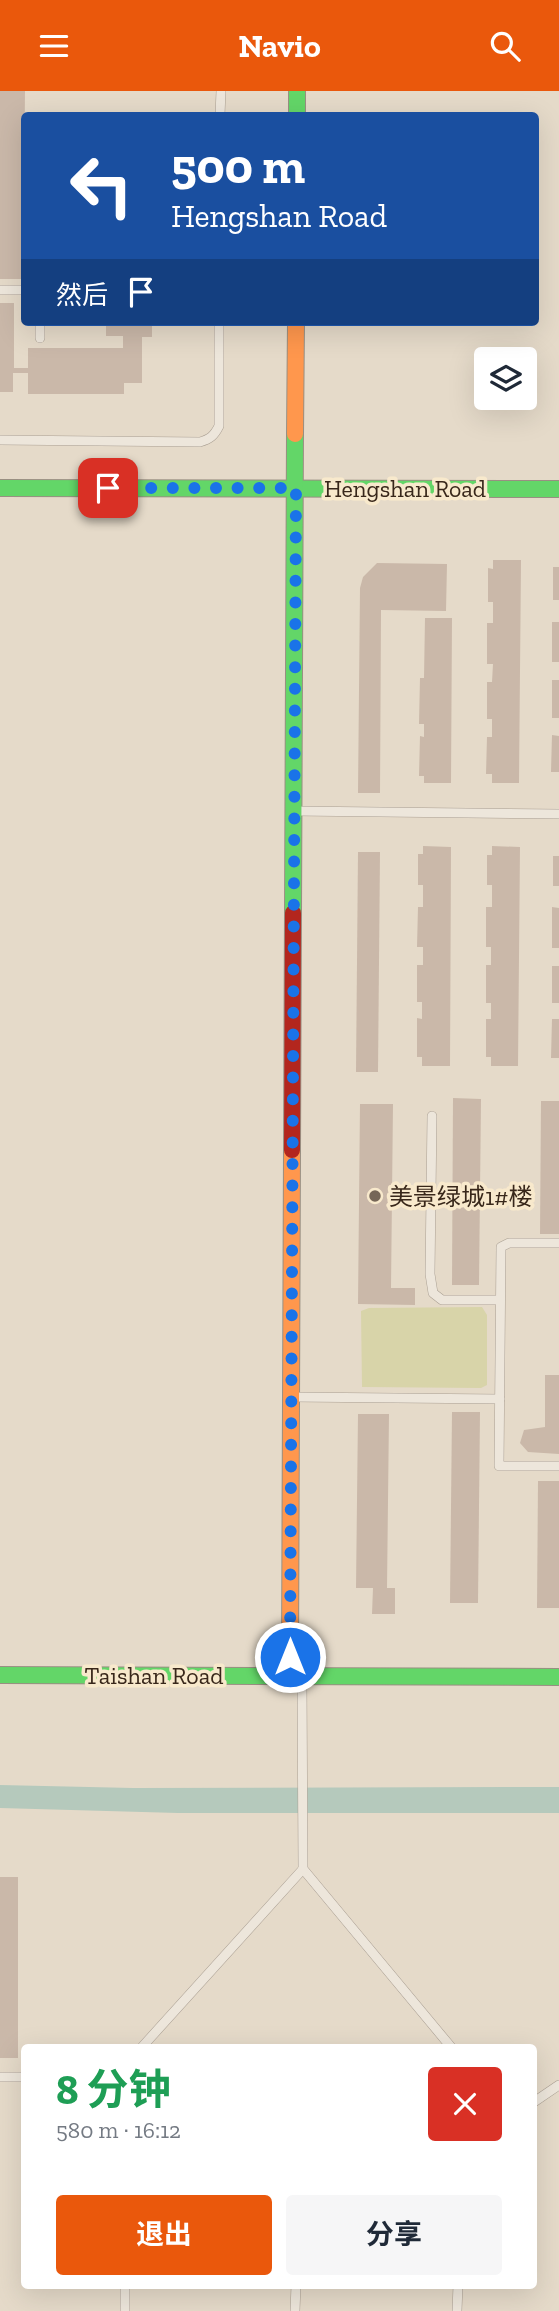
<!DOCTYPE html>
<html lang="zh">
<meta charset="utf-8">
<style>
:root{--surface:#fff;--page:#f6f6f7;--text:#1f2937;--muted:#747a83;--accent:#ea580c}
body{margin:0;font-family:"Zilla Slab","Noto Sans SC",serif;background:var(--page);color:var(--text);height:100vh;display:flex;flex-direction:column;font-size:26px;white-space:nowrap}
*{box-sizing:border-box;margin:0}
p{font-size:23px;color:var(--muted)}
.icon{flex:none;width:38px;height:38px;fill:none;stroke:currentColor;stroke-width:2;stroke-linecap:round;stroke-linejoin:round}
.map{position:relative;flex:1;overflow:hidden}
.panel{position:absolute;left:21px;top:1953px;width:516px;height:245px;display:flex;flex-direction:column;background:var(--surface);border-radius:7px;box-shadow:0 7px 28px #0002}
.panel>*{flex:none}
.guide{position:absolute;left:21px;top:21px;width:518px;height:214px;border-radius:7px;box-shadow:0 7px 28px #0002;background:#1a4fa0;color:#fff;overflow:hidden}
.tools{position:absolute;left:474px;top:256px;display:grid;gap:14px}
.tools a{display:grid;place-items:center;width:63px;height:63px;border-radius:7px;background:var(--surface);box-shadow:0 7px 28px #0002;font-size:35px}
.pin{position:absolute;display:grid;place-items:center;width:60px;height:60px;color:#fff;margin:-30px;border-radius:14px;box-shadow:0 4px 10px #0006}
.me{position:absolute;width:77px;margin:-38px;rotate:0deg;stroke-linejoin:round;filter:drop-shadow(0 0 5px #0008)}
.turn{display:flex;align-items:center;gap:24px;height:147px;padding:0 35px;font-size:32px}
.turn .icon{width:91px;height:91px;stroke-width:2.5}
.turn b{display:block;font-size:49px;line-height:60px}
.then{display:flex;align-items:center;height:66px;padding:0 35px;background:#0003;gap:14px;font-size:26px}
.round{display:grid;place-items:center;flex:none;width:74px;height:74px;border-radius:7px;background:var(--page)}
.overview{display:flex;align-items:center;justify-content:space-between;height:119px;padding:0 35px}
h1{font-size:42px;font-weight:700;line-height:52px;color:#1e9e55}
.primary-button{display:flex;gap:14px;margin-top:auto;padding:14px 35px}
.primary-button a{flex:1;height:80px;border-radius:7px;background:var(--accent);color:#fff;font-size:28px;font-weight:700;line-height:80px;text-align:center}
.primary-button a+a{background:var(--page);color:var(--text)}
header{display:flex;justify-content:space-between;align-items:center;height:91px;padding:0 35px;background:var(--accent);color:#fff;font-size:32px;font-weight:700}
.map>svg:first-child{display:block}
.green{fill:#d8d4a9}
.water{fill:#b5c9bc}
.building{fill:#cab8a9}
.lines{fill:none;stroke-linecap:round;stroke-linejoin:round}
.lane-casing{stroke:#aa9f93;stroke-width:10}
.fast-casing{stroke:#998f82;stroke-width:18}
.slow-casing{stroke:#998f82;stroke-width:18}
.jam-casing{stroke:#998f82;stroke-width:18}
.lane{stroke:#ede6db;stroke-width:9}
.fast{stroke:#63d668;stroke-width:16}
.slow{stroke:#ff974d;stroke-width:16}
.jam{stroke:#b3261e;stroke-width:16}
.route{stroke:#1a73e8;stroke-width:12;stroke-dasharray:0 21.6}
.poi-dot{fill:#756657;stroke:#f8e9cc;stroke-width:2.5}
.labels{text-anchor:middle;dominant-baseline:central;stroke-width:7;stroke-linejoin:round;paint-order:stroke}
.street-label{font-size:24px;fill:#38271a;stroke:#f8e9cc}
.poi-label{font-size:24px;fill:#38271a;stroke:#f8e9cc;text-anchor:start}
</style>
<header><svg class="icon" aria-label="menu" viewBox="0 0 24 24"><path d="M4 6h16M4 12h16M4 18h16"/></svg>Navio<svg class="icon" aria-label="search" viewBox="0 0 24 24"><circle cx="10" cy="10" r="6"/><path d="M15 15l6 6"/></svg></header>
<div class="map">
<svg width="559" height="2220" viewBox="0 0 559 2220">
<rect width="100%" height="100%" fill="#e5dac9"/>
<!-- green -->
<path class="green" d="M482 1216 487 1224V1294L481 1297 362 1296 361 1220 369 1217Z"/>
<!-- water -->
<path class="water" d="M0 1694 133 1697 559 1696V1722H178L0 1717Z"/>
<!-- building -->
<g class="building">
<path d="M0 0H25L23 188H0Z"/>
<path d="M0 212H14V277H28V257H123V245H106V231H152V246H142V292H124V303H28V282H13V301H0Z"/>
<path d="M493 469H521L519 692H492V683H486L487 646H492V628H487V591H492L493 573H487V532H493V511H488V477L493 478Z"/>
<path d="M377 472 447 473 446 520 381 519 380 702H358L360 497 363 486Z"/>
<rect x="553" y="476" width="6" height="33"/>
<path d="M425 527H452L451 692H424V685H419L420 645 424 646V633H419L420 587H424Z"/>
<rect x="552" y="531" width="7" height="40"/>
<rect x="552" y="589" width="7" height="38"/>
<path d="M552 644 559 645V681H551Z"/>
<path d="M423 755 451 756 450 975H422V966H417V927L422 928V911H417V874H423V856H417L418 816H423V794H418V763H423Z"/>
<path d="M492 755 520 756 518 975H491V966H486V928H491V912H486V874H491V856H486V816H492V794H487V764H492Z"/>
<path d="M358 761H380L378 981H356Z"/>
<rect x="553" y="765" width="6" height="30"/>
<path d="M552 816 559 817V857H552Z"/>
<rect x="552" y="875" width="7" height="37"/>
<path d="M552 928H559V967H551Z"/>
<path d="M453 1007 481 1008 479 1194H452Z"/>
<path d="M541 1010H559V1143H540Z"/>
<path d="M360 1013H393L391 1197H415V1214L358 1213Z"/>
<path d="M545 1284H559V1363L528 1361 520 1352 524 1339 545 1336Z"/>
<path d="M452 1321H480L478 1512H450Z"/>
<path d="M358 1323H389L387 1497H395V1523H372L373 1497H356Z"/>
<path d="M538 1390H559V1517H537Z"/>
<rect x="0" y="1786" width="18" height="181"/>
</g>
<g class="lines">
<!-- lane casing -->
<g class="lane-casing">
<g id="lane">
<path d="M220 24 221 0"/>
<path d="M0 199H24"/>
<path d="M40 247V231"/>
<path d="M0 349 200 351C210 348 214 345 219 335V231"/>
<path d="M295 720 559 723"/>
<path d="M432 1025 430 1183 433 1202 442 1209H500"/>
<path d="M559 1152H509L501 1156 499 1375H559"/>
<path d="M292 1306 500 1308"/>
<path d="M302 1590 303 1778 451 1956"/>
<path d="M142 1956 303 1778"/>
<path d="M0 1986H24"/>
<path d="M534 2011 559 1994"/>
<path d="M125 2220V2194"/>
<path d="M295 2220 296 2194"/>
<path d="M457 2220 458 2194"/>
</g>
</g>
<!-- fast casing -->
<g class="fast-casing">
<g id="fast">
<path d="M297 0V24"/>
<path d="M0 397 559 398"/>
<path d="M293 822 295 343"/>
<path d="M0 1584 559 1586"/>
</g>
</g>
<!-- slow casing -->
<g class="slow-casing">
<g id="slow">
<path d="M295 343 296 231"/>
<path d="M290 1566 292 1059"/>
</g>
</g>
<!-- jam casing -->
<g class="jam-casing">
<path id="jam" d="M292 1059 293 822"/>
</g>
<!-- lane -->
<use href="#lane" class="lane"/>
<!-- fast -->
<use href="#fast" class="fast"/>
<!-- slow -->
<use href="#slow" class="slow"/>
<!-- jam -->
<use href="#jam" class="jam"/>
</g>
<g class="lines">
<!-- route -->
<path class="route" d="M108 397H296L290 1566"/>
</g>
<!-- markers -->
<circle class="poi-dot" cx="375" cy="1105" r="7"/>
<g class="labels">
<!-- street labels -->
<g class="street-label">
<text x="405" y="397">Hengshan Road</text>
<text x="154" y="1584">Taishan Road</text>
</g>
<!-- poi labels -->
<g class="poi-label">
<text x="389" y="1105">美景绿城1#楼</text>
</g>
</g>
</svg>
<div class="tools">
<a><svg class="icon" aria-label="layers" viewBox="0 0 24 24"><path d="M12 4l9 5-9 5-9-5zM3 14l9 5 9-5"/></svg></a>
</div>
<div class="pin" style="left:108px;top:397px;background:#d93025"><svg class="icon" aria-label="arrive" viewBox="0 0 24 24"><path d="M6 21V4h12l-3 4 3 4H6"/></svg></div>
<svg class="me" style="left:290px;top:1566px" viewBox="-20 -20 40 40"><circle r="17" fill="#1a73e8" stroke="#fff" stroke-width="3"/><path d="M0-11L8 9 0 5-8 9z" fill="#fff"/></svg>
<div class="guide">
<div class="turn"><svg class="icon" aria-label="left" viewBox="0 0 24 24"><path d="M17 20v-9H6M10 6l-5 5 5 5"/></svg><div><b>500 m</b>Hengshan Road</div></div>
<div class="then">然后<svg class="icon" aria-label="arrive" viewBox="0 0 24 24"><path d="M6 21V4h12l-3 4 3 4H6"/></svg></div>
</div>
<section class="panel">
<div class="overview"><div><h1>8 分钟</h1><p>580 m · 16:12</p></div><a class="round" style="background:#d93025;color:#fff"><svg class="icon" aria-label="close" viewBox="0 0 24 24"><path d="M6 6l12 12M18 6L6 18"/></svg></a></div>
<div class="primary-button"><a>退出</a><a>分享</a></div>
</section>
</div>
